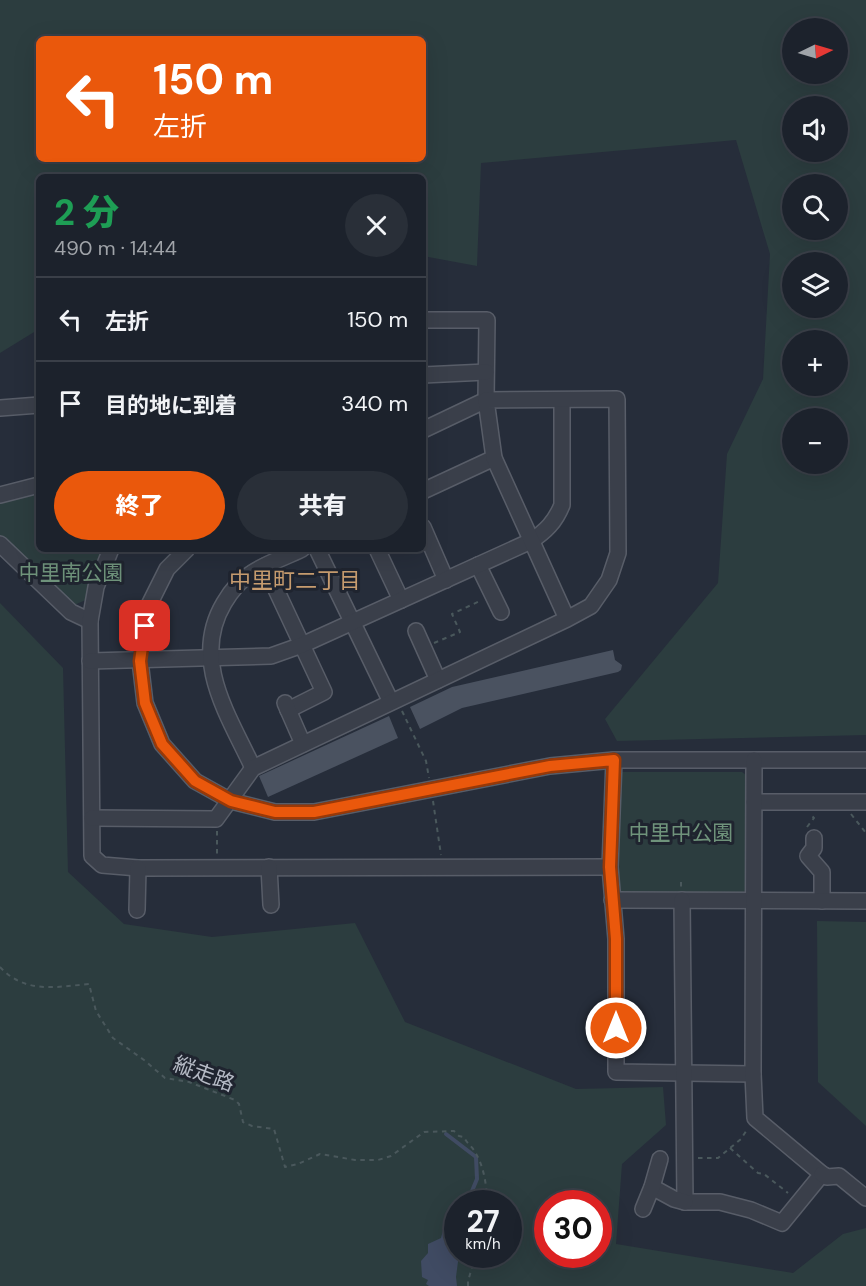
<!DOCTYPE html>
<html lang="ja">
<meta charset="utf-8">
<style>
:root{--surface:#1c222c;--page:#292f38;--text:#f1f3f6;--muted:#a0a4a9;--line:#3a3f48;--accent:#ea580c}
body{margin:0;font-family:"DM Sans","Noto Sans JP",sans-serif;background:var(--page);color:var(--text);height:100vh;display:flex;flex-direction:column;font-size:22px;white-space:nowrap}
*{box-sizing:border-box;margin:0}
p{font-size:20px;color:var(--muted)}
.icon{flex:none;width:33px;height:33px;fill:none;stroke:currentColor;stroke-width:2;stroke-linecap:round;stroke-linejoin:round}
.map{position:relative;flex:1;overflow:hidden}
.details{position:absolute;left:36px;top:174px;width:390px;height:378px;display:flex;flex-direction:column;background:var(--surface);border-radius:9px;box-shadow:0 6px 24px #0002,0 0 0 2px var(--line)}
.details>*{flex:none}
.hud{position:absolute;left:36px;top:36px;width:390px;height:126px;border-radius:9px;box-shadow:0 6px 24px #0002,0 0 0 2px var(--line);background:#ea580c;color:#fff;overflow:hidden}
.needle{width:39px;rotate:85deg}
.tools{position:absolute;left:782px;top:18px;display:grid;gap:12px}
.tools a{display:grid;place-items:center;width:66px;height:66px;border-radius:50%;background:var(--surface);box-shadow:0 6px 24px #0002,0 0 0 2px var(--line);font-size:30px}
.speed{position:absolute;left:444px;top:1190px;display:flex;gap:12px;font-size:30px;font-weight:700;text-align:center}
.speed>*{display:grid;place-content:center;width:78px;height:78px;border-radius:50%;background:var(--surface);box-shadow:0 6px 24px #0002,0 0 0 2px var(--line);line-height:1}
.speed small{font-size:15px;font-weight:400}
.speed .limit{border:9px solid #d22;background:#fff;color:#111}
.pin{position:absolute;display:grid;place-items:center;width:51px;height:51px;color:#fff;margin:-26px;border-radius:12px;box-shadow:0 3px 9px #0006}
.me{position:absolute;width:66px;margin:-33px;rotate:0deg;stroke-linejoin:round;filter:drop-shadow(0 0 4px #0008)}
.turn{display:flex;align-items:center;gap:21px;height:126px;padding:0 18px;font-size:27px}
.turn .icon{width:78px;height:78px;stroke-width:2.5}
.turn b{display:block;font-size:42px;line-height:51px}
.round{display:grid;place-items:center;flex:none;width:63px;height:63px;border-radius:32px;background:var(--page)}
.head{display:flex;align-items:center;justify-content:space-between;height:102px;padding:0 18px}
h1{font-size:36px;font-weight:800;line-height:45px;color:#1e9e55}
.action{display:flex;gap:12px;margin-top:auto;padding:12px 18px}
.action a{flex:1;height:69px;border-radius:36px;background:var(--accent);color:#fff;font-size:24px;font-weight:800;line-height:69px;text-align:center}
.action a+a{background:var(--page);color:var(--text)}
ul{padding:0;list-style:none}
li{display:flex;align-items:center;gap:18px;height:84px;padding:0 18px;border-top:2px solid var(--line)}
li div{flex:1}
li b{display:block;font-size:22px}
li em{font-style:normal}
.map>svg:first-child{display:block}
.green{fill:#2c3d3f;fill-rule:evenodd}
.water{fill:#404b63}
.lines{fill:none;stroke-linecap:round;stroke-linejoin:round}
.stream{stroke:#404b63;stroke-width:4}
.building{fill:#4a5260}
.minor-casing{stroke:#585d68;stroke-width:18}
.path{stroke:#4a585c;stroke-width:2;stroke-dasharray:4.5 4.5;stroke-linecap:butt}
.minor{stroke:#3a3f4a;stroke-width:15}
.route-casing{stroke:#983908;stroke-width:15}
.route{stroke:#ea580c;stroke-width:10}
.labels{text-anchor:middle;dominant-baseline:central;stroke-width:6;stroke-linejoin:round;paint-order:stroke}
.park-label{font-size:21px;fill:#6f937b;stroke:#1f242f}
.street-label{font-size:21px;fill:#b5bac5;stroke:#1f242f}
.neighbourhood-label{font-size:22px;fill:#c79c6f;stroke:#1f242f}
</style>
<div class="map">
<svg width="866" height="1286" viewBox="0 0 866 1286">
<rect width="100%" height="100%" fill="#262d3a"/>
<!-- green -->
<g class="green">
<path d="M0 0H866V735L617 741 605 719 718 583 727 454 763 379 770 254 736 140 481 163 477 266 423 256V177H39V329L0 353ZM792 28H837V74H792ZM39 39H423V159H39ZM792 106H837V152H792ZM792 184H837V230H792ZM792 262H837V308H792ZM792 340H837V386H792ZM792 418H837V464H792Z"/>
<path d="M39 492V549H105L90 598 72 606 0 538V502Z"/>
<path d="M0 603 63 668 68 872 124 924 212 937 355 923 405 1022 576 1089 663 1087 666 1125 622 1164 616 1244 793 1273 843 1234 866 1228V1286H0ZM458 1203H508V1254H458ZM548 1203H598V1254H548Z"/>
<path d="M617 772H742L747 776 748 889 741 893 621 895 615 890Z"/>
<path d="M817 921 866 922V1126L818 1082Z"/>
</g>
<!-- water -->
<path class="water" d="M457 1204 458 1254H459L456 1277 457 1286H429L426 1284 428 1280 422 1277 421 1261 428 1253V1244L441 1238 447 1215Z"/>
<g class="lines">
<!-- stream -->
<path class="stream" d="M446 1134 476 1157 477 1179 467 1203"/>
</g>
<!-- building -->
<g class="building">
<path d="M613 650 615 660 622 665 621 670 618 672 462 708 420 729 410 707 452 687Z"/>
<path d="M389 716 398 738 268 797 259 776Z"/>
</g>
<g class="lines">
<!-- minor casing -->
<g class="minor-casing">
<g id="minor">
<path d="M423 320H487L486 400 423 430"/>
<path d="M423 375 486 372"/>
<path d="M0 408 39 405"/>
<path d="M423 491 494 458"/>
<path d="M0 495 39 485"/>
<path d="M423 527 446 580"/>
<path d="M0 544 71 612 90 621"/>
<path d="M111 549 96 587 90 621 92 856 102 865 138 868 610 867"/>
<path d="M187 549 167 569 147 609 140 661 145 703 162 744 195 781 231 801 275 812H314L550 766 614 760H866"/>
<path d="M317 549 391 702"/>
<path d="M377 549 401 600"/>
<path d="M478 565 501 612"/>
<path d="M265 566 324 692 288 710"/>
<path d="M416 631 438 680"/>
<path d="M90 661 271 656 302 645 531 541C546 531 555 522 562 505V400"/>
<path d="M285 703 303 744"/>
<path d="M614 760 610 867 616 939V1072L753 1074"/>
<path d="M253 768C229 716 190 660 224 603 231 591 240 580 252 573 267 563 286 557 302 549"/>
<path d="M754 802H866"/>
<path d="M92 818 216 819 253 768 567 619 591 606 609 580 618 553 617 399 486 400 494 458 567 619"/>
<path d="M814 838V848L808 856 822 872V901"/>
<path d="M269 867 271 905"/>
<path d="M612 900 866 901"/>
<path d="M682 900 685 1202H720L751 1210 782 1223 822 1174 755 1118 753 1074 754 760"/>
<path d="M137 910 138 868"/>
<path d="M822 1174 827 1177 839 1176 866 1198"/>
<path d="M652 1187 674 1199 685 1202"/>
<path d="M643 1209 652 1187 660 1159"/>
</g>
</g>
<!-- path -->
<g class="path">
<path d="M434 643 460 632 452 614 482 600"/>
<path d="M402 711 426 761 429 778"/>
<path d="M433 801 441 855"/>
<path d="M851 814 866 833"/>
<path d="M807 827 814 818 811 815"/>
<path d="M217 831V855"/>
<path d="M681 882V888"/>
<path d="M0 967C25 994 55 987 89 984L96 1011 113 1038 144 1060 165 1078 189 1082 235 1100 239 1104 243 1122 252 1126 274 1129 285 1167 298 1164 320 1154 355 1160H378L391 1156 424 1132 454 1131 459 1136 464 1137C467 1144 472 1146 475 1152 484 1166 487 1187 487 1203"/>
<path d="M730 1148 758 1173 764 1174 788 1193"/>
<path d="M698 1158H718L741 1139 748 1128"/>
<path d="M468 1286V1281L476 1254"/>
</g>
<!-- minor -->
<use href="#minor" class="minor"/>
</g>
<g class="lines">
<!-- route casing -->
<g class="route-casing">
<path id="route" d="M145 626 140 661 145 703 162 744 195 781 231 801 275 812H314L550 766 614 760 610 867 616 939V1028"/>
</g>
<!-- route -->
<use href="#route" class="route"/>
</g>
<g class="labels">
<!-- park labels -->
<g class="park-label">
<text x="71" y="573">中里南公園</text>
<text x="681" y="833">中里中公園</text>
</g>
<!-- street labels -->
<g class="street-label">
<text transform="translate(204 1074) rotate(20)">縦走路</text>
</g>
<!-- neighbourhood labels -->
<g class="neighbourhood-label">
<text x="295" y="580">中里町二丁目</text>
</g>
</g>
</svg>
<div class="tools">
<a><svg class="needle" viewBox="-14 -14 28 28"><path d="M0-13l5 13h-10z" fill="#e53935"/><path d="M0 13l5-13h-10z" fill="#a0a4a9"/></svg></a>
<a><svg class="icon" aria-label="sound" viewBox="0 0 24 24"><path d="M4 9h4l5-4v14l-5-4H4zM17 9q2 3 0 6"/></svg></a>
<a><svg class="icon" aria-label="search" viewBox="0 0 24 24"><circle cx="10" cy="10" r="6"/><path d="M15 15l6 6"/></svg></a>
<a><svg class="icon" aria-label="layers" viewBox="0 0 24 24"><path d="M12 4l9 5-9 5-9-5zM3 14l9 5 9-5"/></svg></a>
<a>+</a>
<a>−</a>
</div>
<div class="speed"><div>27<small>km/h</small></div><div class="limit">30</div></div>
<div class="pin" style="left:145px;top:626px;background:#d93025"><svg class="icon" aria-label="arrive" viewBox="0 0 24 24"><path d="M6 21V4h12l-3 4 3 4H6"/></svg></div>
<svg class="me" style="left:616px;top:1028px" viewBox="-20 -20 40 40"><circle r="17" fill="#ea580c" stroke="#fff" stroke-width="3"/><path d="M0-11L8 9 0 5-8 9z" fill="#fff"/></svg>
<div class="hud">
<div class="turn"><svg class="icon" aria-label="left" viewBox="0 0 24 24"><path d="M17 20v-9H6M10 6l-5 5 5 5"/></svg><div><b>150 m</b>左折</div></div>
</div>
<section class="details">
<div class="head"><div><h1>2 分</h1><p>490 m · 14:44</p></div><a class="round"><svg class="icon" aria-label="close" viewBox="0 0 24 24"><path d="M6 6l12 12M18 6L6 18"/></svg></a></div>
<ul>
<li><svg class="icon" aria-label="left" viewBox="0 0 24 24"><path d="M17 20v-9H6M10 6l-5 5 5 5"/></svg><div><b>左折</b></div><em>150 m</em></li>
<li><svg class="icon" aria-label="arrive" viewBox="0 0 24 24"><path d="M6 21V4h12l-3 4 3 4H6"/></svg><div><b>目的地に到着</b></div><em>340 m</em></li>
</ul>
<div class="action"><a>終了</a><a>共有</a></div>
</section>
</div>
